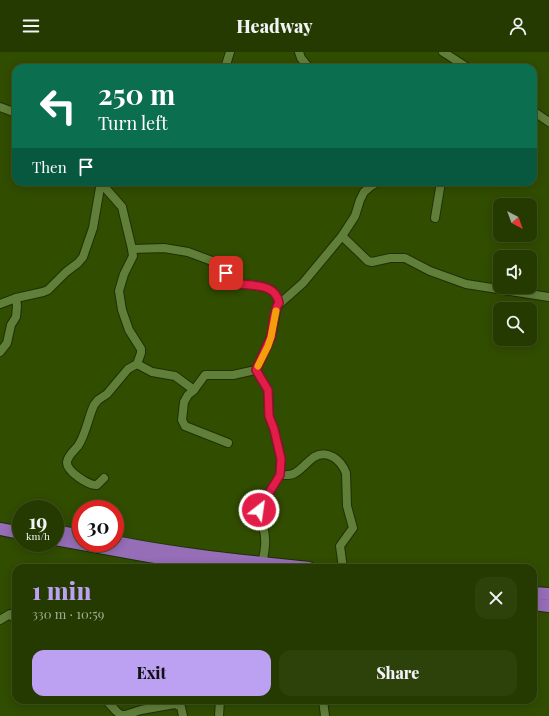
<!DOCTYPE html>
<meta charset="utf-8">
<style>
:root{--surface:#253a00;--page:#2d410a;--text:#f1f3f6;--muted:#a3ad99;--line:#425422;--accent:#bca0f2}
body{margin:0;font-family:"Playfair Display",serif;background:var(--page);color:var(--text);height:100vh;display:flex;flex-direction:column;font-size:15px;white-space:nowrap}
*{box-sizing:border-box;margin:0}
p{font-size:13px;color:var(--muted)}
.icon{flex:none;width:22px;height:22px;fill:none;stroke:currentColor;stroke-width:2;stroke-linecap:round;stroke-linejoin:round}
.map{position:relative;flex:1;overflow:hidden}
.details{position:absolute;left:12px;top:512px;width:525px;height:140px;display:flex;flex-direction:column;background:var(--surface);border-radius:12px;box-shadow:0 2px 10px #0003,0 0 0 1px var(--line)}
.details>*{flex:none}
.hud{position:absolute;left:12px;top:12px;width:525px;height:122px;border-radius:12px;box-shadow:0 2px 10px #0003,0 0 0 1px var(--line);background:#0b6e4f;color:#fff;overflow:hidden}
.needle{width:26px;rotate:139deg}
.tools{position:absolute;left:493px;top:146px;display:grid;gap:8px}
.tools a{display:grid;place-items:center;width:44px;height:44px;border-radius:8px;background:var(--surface);box-shadow:0 2px 10px #0003,0 0 0 1px var(--line);font-size:20px}
.speed{position:absolute;left:12px;top:448px;display:flex;gap:8px;font-size:20px;font-weight:700;text-align:center}
.speed>*{display:grid;place-content:center;width:52px;height:52px;border-radius:50%;background:var(--surface);box-shadow:0 2px 10px #0003,0 0 0 1px var(--line);line-height:1}
.speed small{font-size:10px;font-weight:400}
.speed .limit{border:6px solid #d22;background:#fff;color:#111}
.pin{position:absolute;display:grid;place-items:center;width:34px;height:34px;color:#fff;margin:-17px;border-radius:8px;box-shadow:0 2px 6px #0006}
.me{position:absolute;width:44px;margin:-22px;rotate:30deg;stroke-linejoin:round;filter:drop-shadow(0 0 3px #0008)}
.turn{display:flex;align-items:center;gap:14px;height:84px;padding:0 20px;font-size:18px}
.turn .icon{width:52px;height:52px;stroke-width:2.5}
.turn b{display:block;font-size:28px;line-height:34px}
.then{display:flex;align-items:center;height:38px;padding:0 20px;background:#0003;gap:8px;font-size:15px}
.round{display:grid;place-items:center;flex:none;width:42px;height:42px;border-radius:12px;background:var(--page)}
.head{display:flex;align-items:center;justify-content:space-between;height:68px;padding:0 20px}
h1{font-size:24px;font-weight:800;line-height:30px;color:var(--accent)}
.cta{display:flex;gap:8px;margin-top:auto;padding:8px 20px}
.cta a{flex:1;height:46px;border-radius:12px;background:var(--accent);color:#111;font-size:16px;font-weight:800;line-height:46px;text-align:center}
.cta a+a{background:var(--page);color:var(--text)}
header{display:flex;justify-content:space-between;align-items:center;height:52px;padding:0 20px;background:var(--surface);font-size:18px;font-weight:800}
.map>svg:first-child{display:block}
.lines{fill:none;stroke-linecap:round;stroke-linejoin:round}
.minor-casing{stroke:#202f0a;stroke-width:10}
.highway-casing{stroke:#202f0a;stroke-width:14}
.minor{stroke:#607f39;stroke-width:8}
.highway{stroke:#966db7;stroke-width:12}
.route-casing{stroke:#92132f;stroke-width:10}
.route{stroke:#e11d48;stroke-width:7}
.slow{stroke:#f59e0b;stroke-width:7}
</style>
<header><svg class="icon" aria-label="menu" viewBox="0 0 24 24"><path d="M4 6h16M4 12h16M4 18h16"/></svg>Headway<svg class="icon" aria-label="person" viewBox="0 0 24 24"><circle cx="12" cy="8" r="4"/><path d="M4 21q1-7 8-7t8 7"/></svg></header>
<div class="map">
<svg width="549" height="664" viewBox="0 0 549 664">
<rect width="100%" height="100%" fill="#314d00"/>
<g class="lines">
<!-- minor casing -->
<g class="minor-casing">
<g id="minor">
<path d="M299 0 301 6 309 16"/>
<path d="M443 0 468 16"/>
<path d="M225 16 230 0"/>
<path d="M0 55 16 61"/>
<path d="M533 59 549 70"/>
<path d="M101 131 122 155 132 197 133 204 124 222 119 239 122 258 129 278 141 297V301L137 312 128 317 107 342 98 348 94 353C88 366 86 382 78 394 74 399 68 403 67 410 66 419 89 434 97 433L104 426"/>
<path d="M435 166 441 130"/>
<path d="M342 184 368 209 372 210 390 206H405L430 219 466 232 549 245"/>
<path d="M132 197 164 196 188 200 212 209 221 214 233 231C249 235 275 229 279 251"/>
<path d="M0 252 16 246 43 240 48 238 66 220 78 211 83 205 93 176 101 130"/>
<path d="M0 300 7 291 11 273 16 265 17 254 16 246"/>
<path d="M137 312 152 320 175 324 194 338"/>
<path d="M228 391 185 374 182 368 184 350 188 343 194 338 205 323H233L256 318"/>
<path d="M280 423C284 423 291 424 295 421 302 417 307 410 314 405 328 397 341 408 346 421L347 454 353 476 340 494 343 516"/>
<path d="M262 512C264 503 266 494 265 486 265 475 257 464 261 454L280 423 281 407 274 377 269 364 268 338 256 318 271 285 277 254 303 231 342 184 355 164 360 148 364 140 371 134 378 130"/>
<path d="M0 568 10 562 16 568"/>
<path d="M106 648 116 659 121 663H125L141 658 175 652 181 655 183 664"/>
<path d="M323 648 325 664"/>
<path d="M219 664 220 648"/>
</g>
</g>
<!-- highway casing -->
<g class="highway-casing">
<g id="highway">
<path d="M0 477 21 481"/>
<path d="M55 479 81 484"/>
<path d="M55 487 149 504 230 516"/>
<path d="M115 490C179 503 244 509 309 516"/>
<path d="M533 541 549 542"/>
<path d="M533 552 549 554"/>
</g>
</g>
<!-- minor -->
<use href="#minor" class="minor"/>
<!-- highway -->
<use href="#highway" class="highway"/>
</g>
<g class="lines">
<!-- route casing -->
<g class="route-casing">
<path id="route" d="M226 221 233 231C249 235 275 229 279 251L277 254 274 265 271 285 256 318 268 338 269 364 274 377 281 407 280 423 261 454 259 458"/>
</g>
<!-- route -->
<use href="#route" class="route"/>
<!-- slow -->
<path class="slow" d="M258 314 268 294 271 285 276 259"/>
</g>
</svg>
<div class="tools">
<a><svg class="needle" viewBox="-14 -14 28 28"><path d="M0-13l5 13h-10z" fill="#e53935"/><path d="M0 13l5-13h-10z" fill="#a3ad99"/></svg></a>
<a><svg class="icon" aria-label="sound" viewBox="0 0 24 24"><path d="M4 9h4l5-4v14l-5-4H4zM17 9q2 3 0 6"/></svg></a>
<a><svg class="icon" aria-label="search" viewBox="0 0 24 24"><circle cx="10" cy="10" r="6"/><path d="M15 15l6 6"/></svg></a>
</div>
<div class="speed"><div>19<small>km/h</small></div><div class="limit">30</div></div>
<div class="pin" style="left:226px;top:221px;background:#d93025"><svg class="icon" aria-label="arrive" viewBox="0 0 24 24"><path d="M6 21V4h12l-3 4 3 4H6"/></svg></div>
<svg class="me" style="left:259px;top:458px" viewBox="-20 -20 40 40"><circle r="17" fill="#e11d48" stroke="#fff" stroke-width="3"/><path d="M0-11L8 9 0 5-8 9z" fill="#fff"/></svg>
<div class="hud">
<div class="turn"><svg class="icon" aria-label="left" viewBox="0 0 24 24"><path d="M17 20v-9H6M10 6l-5 5 5 5"/></svg><div><b>250 m</b>Turn left</div></div>
<div class="then">Then<svg class="icon" aria-label="arrive" viewBox="0 0 24 24"><path d="M6 21V4h12l-3 4 3 4H6"/></svg></div>
</div>
<section class="details">
<div class="head"><div><h1>1 min</h1><p>330 m · 10:59</p></div><a class="round"><svg class="icon" aria-label="close" viewBox="0 0 24 24"><path d="M6 6l12 12M18 6L6 18"/></svg></a></div>
<div class="cta"><a>Exit</a><a>Share</a></div>
</section>
</div>
